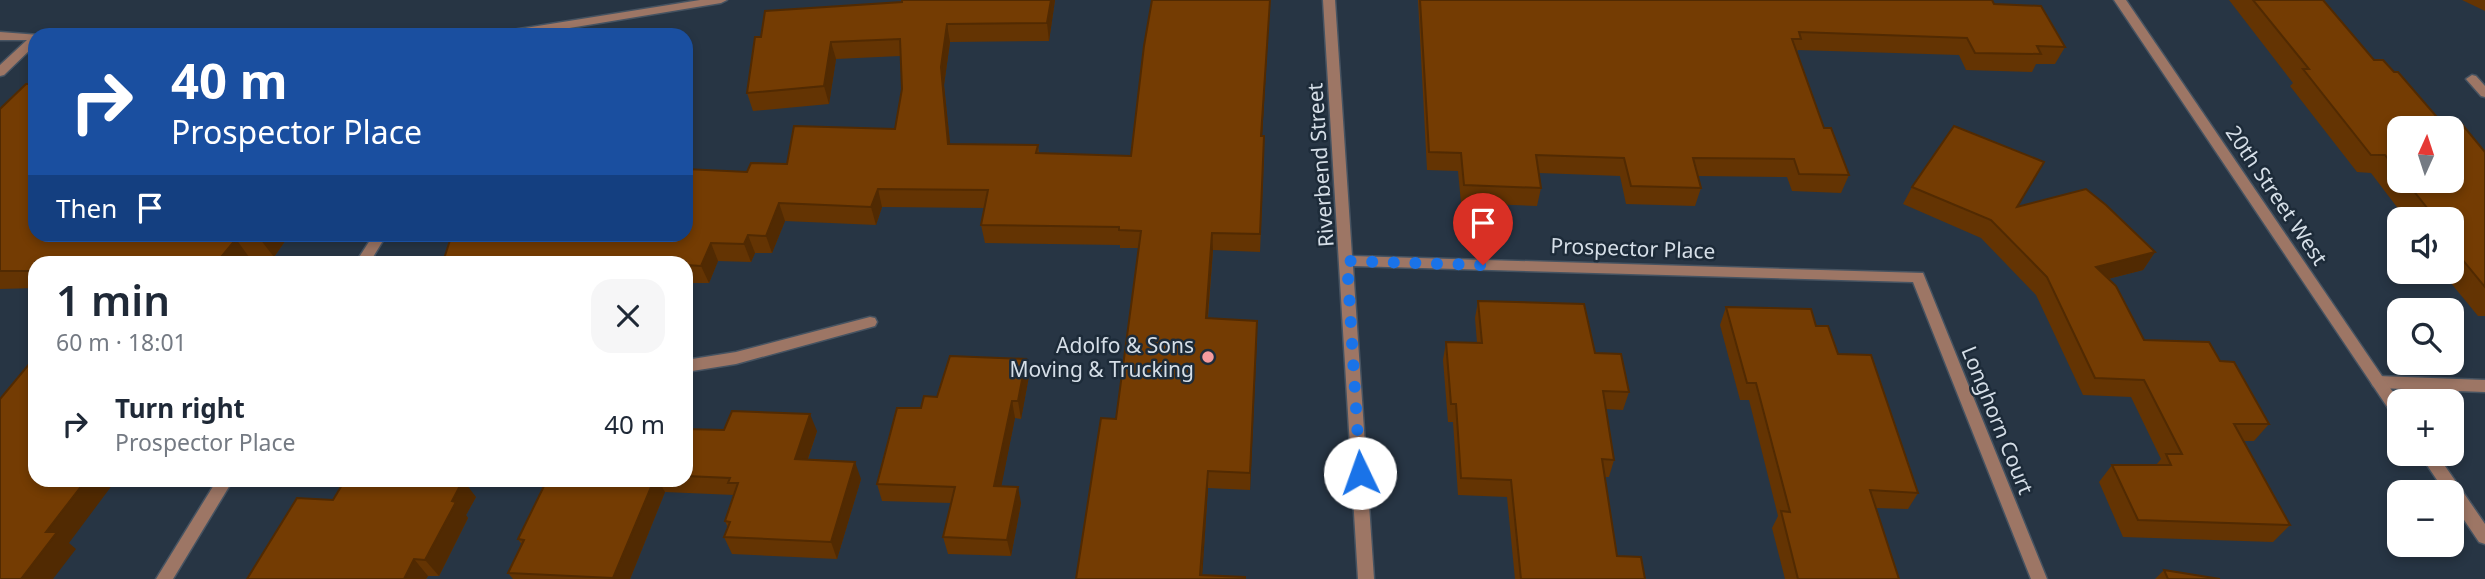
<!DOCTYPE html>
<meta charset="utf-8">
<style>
:root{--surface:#fff;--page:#f6f6f7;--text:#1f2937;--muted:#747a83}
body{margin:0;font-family:"Noto Sans",sans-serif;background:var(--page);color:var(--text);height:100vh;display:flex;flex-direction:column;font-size:26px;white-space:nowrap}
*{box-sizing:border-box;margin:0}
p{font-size:23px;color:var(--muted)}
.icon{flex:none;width:38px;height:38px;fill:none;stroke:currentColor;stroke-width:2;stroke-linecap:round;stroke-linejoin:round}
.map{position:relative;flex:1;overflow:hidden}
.panel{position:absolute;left:28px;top:256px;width:665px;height:231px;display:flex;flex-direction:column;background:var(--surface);border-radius:21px;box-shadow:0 4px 10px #0003}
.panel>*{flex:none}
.top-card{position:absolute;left:28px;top:28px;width:665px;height:214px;border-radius:21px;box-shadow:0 4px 10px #0003;background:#1a4fa0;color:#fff;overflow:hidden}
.needle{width:46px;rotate:3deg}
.controls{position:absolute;left:2387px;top:116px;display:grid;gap:14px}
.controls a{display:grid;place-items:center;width:77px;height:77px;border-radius:14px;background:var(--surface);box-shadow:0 4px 10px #0003;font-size:35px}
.pin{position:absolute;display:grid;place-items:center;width:60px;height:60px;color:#fff;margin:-72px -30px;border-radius:50% 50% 50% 0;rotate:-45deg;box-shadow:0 0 7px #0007}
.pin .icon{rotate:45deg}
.me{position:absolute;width:77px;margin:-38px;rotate:357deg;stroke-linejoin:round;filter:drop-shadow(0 0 5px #0008)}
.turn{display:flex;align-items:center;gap:24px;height:147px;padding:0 28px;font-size:32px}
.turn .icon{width:91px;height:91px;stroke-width:2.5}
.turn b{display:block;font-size:49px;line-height:60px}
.then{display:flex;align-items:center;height:66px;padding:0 28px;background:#0003;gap:14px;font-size:26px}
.round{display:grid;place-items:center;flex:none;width:74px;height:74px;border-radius:21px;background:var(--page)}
.head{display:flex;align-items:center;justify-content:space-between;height:119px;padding:0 28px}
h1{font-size:42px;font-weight:600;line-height:52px}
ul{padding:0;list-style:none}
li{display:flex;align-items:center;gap:21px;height:98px;padding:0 28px}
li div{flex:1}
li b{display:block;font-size:26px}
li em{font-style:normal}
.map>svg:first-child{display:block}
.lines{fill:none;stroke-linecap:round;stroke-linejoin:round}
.minor-casing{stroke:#465361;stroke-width:3}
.tertiary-casing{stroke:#465361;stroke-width:3}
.minor{fill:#9d7665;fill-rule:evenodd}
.tertiary{fill:#9d7665;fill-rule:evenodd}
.wall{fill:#643403;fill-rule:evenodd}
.shaded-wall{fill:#512a02}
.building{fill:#743c03;stroke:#512a02;stroke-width:2}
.route{stroke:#1a73e8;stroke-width:12;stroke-dasharray:0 21.6}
.poi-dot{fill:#f59b9d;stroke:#1d2b39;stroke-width:2.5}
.labels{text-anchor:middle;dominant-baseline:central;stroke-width:5;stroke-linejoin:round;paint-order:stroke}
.street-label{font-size:21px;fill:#d5dee7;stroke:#1d2b39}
.poi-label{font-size:21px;fill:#d5dee7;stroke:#1d2b39;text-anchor:end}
</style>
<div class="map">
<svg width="2485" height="579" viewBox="0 0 2485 579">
<rect width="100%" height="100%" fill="#273544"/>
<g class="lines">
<!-- minor casing -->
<g class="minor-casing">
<g id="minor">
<path d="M700 0H727L721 3 527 35H500L506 31Z"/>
<path d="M1323 0H1335L1352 256 1923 273 2047 579H2031L1913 282 1353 266 1374 579H1358Z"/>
<path d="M0 32 39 35H35V45L4 75 0 76V65L27 40H0Z"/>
<path d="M2472 75 2476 76 2485 86V97L2481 96 2466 79Z"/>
<path d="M374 234H387L370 262H356Z"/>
<path d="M870 317 875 318 877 322 875 326 736 364 686 372V360L736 352Z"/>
<path d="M2378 376 2485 380V392L2378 388 2373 386 2371 382 2373 378Z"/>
<path d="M217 480H233L173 579H156Z"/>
</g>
</g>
<!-- tertiary casing -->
<g class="tertiary-casing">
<g id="tertiary">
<path d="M2114 0H2126L2399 401V419L2394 417Z"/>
<path d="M2419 453H2436L2485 524V544L2479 542 2452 502V492H2445Z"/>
</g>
</g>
<!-- minor -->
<use href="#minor" class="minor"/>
<!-- tertiary -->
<use href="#tertiary" class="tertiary"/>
</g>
<!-- wall -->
<g class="wall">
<path d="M1055 0 1049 41 950 42 944 85 950 144 1038 145 1039 153 1131 156 1270 0 1262 136 1264 154 1260 252 1213 250 1208 318 1257 321 1250 490 1208 488 1202 575 1076 579 1116 419 1139 248H1120V245L985 243 981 225 985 208 882 207 876 225 785 221 772 253H755L751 262 718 261 709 283H686V262H443L747 172 787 164 895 129 902 89 900 56 836 59 829 104 753 111 747 93 755 37Z"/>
<path d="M1418 0H1992L1994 4 2065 47 2055 64H2036L2032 72 1966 70 1959 55 1798 50 1797 52 1824 128 1849 175 1841 193 1792 191 1787 177 1698 176 1701 188 1695 206 1626 204 1620 176 1539 173 1541 188 1537 206 1461 203 1458 171 1427 170Z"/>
<path d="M2229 0H2323L2374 60 2394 72 2442 123 2485 152V316H2478L2441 271H2452V219H2406L2371 173 2357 172 2290 86 2293 83ZM2399 128 2452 180H2399Z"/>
<path d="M2462 0H2485V11Z"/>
<path d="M0 109 35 234H290L274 257 35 262V288L0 289Z"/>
<path d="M1912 187 2018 206 2155 252 2143 270 2108 279 2144 340 2220 361 2269 424 2254 441H2244L2290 525 2273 542 2123 537 2099 482 2112 465H2156L2161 459 2131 397 2083 395 2036 295 1981 238 1903 204Z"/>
<path d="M1478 301 1595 353 1629 392 1623 410 1606 409 1614 460 1609 477H1604L1617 556 1645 579H1515L1507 497 1458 495 1453 422H1448L1443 360 1446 342 1477 343 1475 318Z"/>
<path d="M1726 307 1816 326 1838 354 1918 493 1908 509 1875 508 1899 579H1785L1772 528 1778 516 1749 400H1740L1720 325Z"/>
<path d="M1026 359 1029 376 1021 419 1015 418 1001 486 1021 503 1011 556 948 554 943 537 951 503 882 501 877 484 921 408 937 397Z"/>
<path d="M686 429 817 431 808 459 861 479 837 559 732 554 724 537 728 528 725 521 734 495 665 492 630 579H513L508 573 522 545 518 539 583 486 586 480H686Z"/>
<path d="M476 497 466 515 468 518 439 576H428L426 579H247L333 500Z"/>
<path d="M2164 570 2220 579H2155Z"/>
</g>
<!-- shaded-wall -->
<g class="shaded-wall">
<path d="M1051 0H1055L1049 41 1047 23Z"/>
<path d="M1270 0V2L1261 154V136Z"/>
<path d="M947 24 950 42 944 85 952 161 948 144 941 67Z"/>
<path d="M831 42 836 59 829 104 824 86Z"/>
<path d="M878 189 882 207 876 225 871 207Z"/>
<path d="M779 203 785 221 772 253 766 236Z"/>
<path d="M1212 233 1213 250 1206 335V318Z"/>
<path d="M264 234H290L274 257 260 239Z"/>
<path d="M748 235 755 253 751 262 744 244Z"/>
<path d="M236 239 249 257 245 262H217Z"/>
<path d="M711 243 718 261 709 283 701 266Z"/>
<path d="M2155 252 2143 270 2084 285 2096 267Z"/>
<path d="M1257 321V339L1250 490V473Z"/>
<path d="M1026 359 1029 376 1021 419 1018 401Z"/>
<path d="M1012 401 1015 418 998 503 994 486Z"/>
<path d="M810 414 817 431 802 476 795 459Z"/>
<path d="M855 462 861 479 837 559 831 542Z"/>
<path d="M1208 471V488L1202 579H1201Z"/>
<path d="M86 480H116L69 543 76 549 53 579H21L46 532Z"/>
<path d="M463 480 476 497 466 515 468 518 439 576 425 560 452 501Z"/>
<path d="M654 480H658L665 492 630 579H614L613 578Z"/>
<path d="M1018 487 1021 503 1011 556 1007 540Z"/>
<path d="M414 559 428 576 426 579H404Z"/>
</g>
<!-- building -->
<g class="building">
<path d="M902 0H1051L1047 23 947 24 941 67 948 144 1038 145 1036 153 1131 156 1144 46 1152 0H1270L1261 136H1264L1260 234 1212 233 1206 318 1257 321 1250 473 1208 471 1200 575 1245 577V579H1076L1101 418 1116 419 1141 231 1119 230V227L981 225 988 190 878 189 871 207 779 203 766 236 748 235 744 244 711 243 701 266 686 265V262H616L571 261 570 262H443L452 234H686V169L747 172 751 163 787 164 794 126 895 129 902 89 900 39 831 42 824 86 747 93 755 37H761L765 11 902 2Z"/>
<path d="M1420 0H1992L1994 4 2041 6 2065 47 2037 46 2041 54 1975 53 1967 38 1799 32 1801 39H1792L1824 128H1831L1849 175 1799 174 1794 159 1693 158 1701 188 1631 186 1624 158 1536 155 1541 188 1464 185 1461 153 1429 152Z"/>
<path d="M2253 0H2323L2374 60H2383L2394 72H2398L2442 123H2461L2485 152V287L2452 247V219H2436L2405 180H2452V128H2399V173L2385 155H2371L2303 69H2309Z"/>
<path d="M26 84H35V234H264L260 239H236L217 262H35V271H0V109Z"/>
<path d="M1954 126 2044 162 2017 207 2086 189 2106 205 2155 252 2096 267 2116 286 2144 340 2209 342 2220 361 2234 362 2269 424H2234L2290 525 2138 520 2112 465H2171L2166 454H2182L2144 380 2095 378 2047 277 1991 220 1912 187Z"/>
<path d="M1478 301 1584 304 1595 353 1621 354 1629 392 1603 391 1614 460 1602 459 1617 556 1641 557 1645 579H1521L1511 480 1461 478 1456 404H1451L1446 342 1482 343Z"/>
<path d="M1726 307 1811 309 1816 326H1828L1838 354 1871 355 1918 493 1870 490 1899 579H1798L1781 511 1790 512 1756 383H1747Z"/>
<path d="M950 356 1026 359 1018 401H1012L994 486 1018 487 1007 540 943 537 955 487 877 484 897 408H921L924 396 937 397Z"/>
<path d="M35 357V480H86L46 532H57L21 579H0V399Z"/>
<path d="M732 411 810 414 795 459 855 462 831 542 724 537 730 522 725 521 738 483H728L730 478 686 476V429L724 430Z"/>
<path d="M345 480H463L452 501 456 502 425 560 414 559 404 579H247L297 498 333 500Z"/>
<path d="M586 480H654L613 578 508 573 524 540 518 539 545 484 583 486Z"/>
<path d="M2164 570 2220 579H2168Z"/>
</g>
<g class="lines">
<!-- route -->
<path class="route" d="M1360 473 1347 261 1483 265"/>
</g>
<!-- markers -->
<circle class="poi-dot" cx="1208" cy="357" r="7"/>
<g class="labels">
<!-- street labels -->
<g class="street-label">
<text transform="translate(1320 165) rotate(-94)">Riverbend Street</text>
<text transform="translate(2277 195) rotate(56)">20th Street West</text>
<text transform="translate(1633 248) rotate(2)">Prospector Place</text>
<text transform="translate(1998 420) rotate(68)">Longhorn Court</text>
</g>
<!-- poi labels -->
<g class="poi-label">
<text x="1194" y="345">Adolfo &amp; Sons<tspan x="1194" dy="24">Moving &amp; Trucking</tspan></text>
</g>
</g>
</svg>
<div class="controls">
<a><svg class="needle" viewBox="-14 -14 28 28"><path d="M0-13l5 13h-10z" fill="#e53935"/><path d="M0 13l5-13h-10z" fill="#747a83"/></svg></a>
<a><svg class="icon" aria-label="sound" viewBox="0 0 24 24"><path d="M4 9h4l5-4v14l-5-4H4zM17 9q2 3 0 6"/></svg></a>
<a><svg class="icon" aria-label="search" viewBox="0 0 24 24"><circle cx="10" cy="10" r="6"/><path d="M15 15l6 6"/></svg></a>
<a>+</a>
<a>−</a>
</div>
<div class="pin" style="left:1483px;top:265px;background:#d93025"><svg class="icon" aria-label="arrive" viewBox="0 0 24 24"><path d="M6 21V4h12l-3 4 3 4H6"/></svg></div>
<svg class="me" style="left:1360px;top:473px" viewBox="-20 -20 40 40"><circle r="19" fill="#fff"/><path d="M0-13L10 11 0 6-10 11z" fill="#1a73e8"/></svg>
<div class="top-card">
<div class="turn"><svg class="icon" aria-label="right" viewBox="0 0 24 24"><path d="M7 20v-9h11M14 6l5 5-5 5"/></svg><div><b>40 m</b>Prospector Place</div></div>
<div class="then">Then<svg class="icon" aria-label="arrive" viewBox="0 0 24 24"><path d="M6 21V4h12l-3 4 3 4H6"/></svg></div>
</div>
<section class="panel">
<div class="head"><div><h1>1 min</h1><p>60 m · 18:01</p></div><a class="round"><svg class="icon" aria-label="close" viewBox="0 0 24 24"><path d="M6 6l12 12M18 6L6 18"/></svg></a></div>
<ul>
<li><svg class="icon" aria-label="right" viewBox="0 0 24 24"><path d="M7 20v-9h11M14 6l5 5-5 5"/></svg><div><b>Turn right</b><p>Prospector Place</p></div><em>40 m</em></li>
</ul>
</section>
</div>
